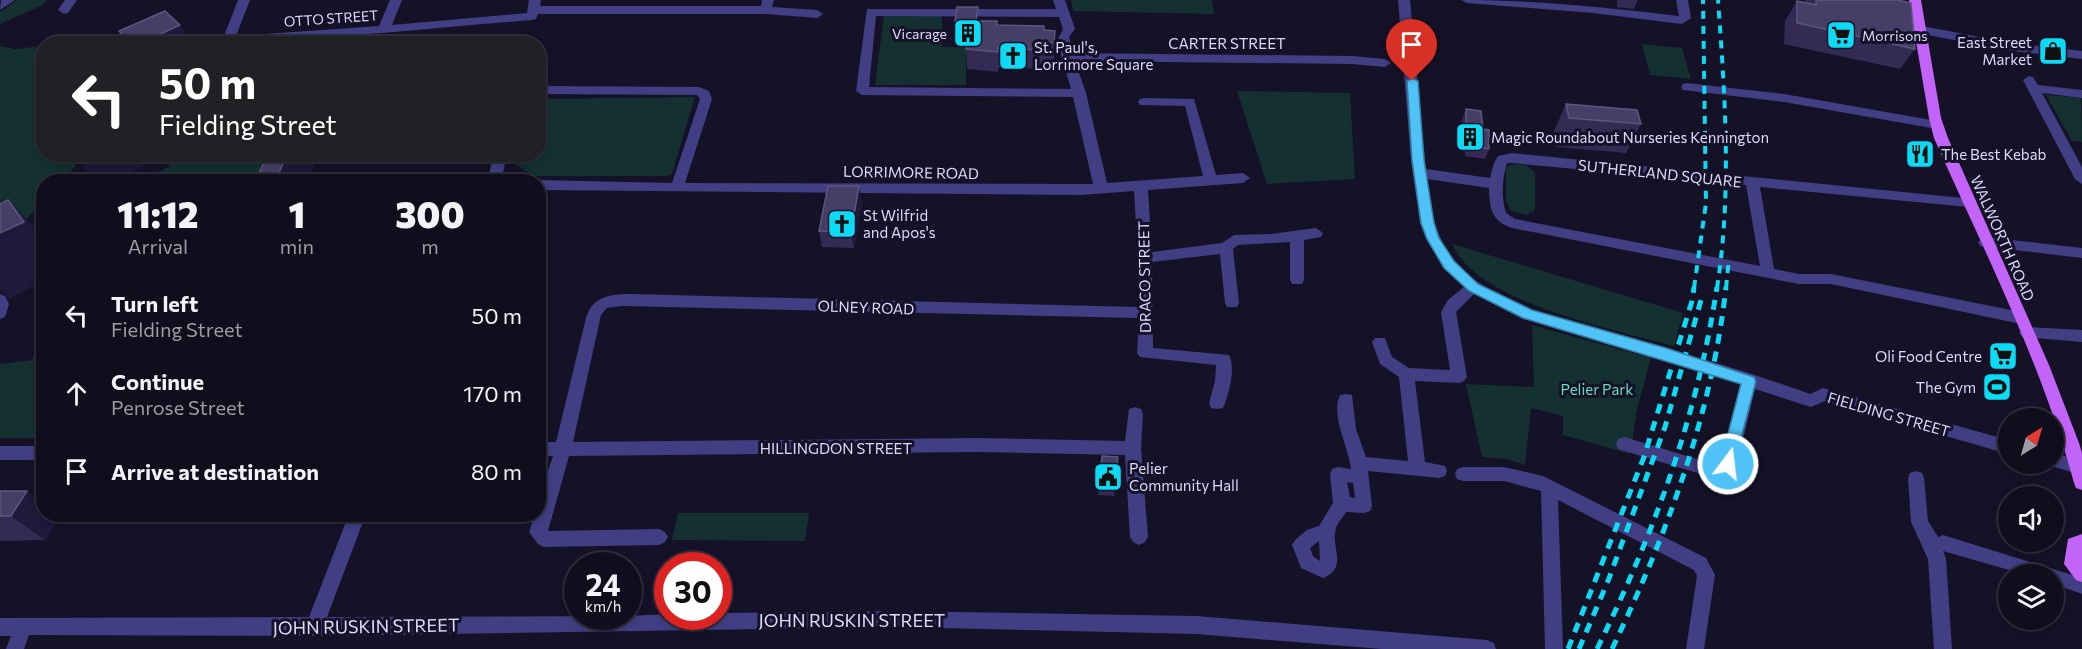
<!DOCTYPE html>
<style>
:root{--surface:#100d1d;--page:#1e1b2a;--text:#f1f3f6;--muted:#9c9ca4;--line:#302d3b}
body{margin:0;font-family:Commissioner,sans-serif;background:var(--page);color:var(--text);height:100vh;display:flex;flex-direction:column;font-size:22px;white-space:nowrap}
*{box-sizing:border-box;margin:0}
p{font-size:20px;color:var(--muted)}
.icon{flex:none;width:33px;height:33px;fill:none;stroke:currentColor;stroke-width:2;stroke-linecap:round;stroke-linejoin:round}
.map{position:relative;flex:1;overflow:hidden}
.sheet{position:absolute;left:36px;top:174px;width:510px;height:348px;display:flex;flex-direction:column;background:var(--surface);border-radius:24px;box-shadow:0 3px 9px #0003,0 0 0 2px var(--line)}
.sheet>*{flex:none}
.top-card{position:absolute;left:36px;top:36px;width:510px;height:126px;border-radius:24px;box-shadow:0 3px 9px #0003,0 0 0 2px var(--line);background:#202124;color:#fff;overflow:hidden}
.needle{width:39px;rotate:37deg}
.controls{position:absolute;left:1998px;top:408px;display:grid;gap:12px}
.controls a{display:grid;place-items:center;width:66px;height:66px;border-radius:50%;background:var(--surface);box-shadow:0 3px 9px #0003,0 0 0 2px var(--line);font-size:30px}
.speed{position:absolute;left:564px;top:552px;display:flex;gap:12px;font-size:30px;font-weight:700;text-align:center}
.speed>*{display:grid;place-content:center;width:78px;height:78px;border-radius:50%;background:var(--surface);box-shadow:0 3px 9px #0003,0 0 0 2px var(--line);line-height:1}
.speed small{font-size:15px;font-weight:400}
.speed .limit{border:9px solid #d22;background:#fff;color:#111}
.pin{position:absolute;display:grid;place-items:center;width:51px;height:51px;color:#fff;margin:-62px -26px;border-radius:50% 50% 50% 0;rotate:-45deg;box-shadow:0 0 6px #0007}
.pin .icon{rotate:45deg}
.me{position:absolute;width:66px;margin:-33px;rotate:15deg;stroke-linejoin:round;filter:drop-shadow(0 0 4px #0008)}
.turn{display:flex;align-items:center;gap:21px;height:126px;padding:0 24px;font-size:27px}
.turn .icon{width:78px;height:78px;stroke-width:2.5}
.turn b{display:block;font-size:42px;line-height:51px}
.eta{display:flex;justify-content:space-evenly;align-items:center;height:102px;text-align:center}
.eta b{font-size:36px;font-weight:800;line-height:42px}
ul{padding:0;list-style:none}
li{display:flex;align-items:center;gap:18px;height:78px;padding:0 24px}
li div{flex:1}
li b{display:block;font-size:22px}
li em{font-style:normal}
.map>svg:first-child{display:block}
.green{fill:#143030}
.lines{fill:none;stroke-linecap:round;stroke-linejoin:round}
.minor{fill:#413e83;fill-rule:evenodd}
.major{fill:#c364f8;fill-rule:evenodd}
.rail-far1{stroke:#0ddaf4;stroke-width:4;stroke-dasharray:8 7;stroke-linecap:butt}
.rail{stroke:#0ddaf4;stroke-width:5;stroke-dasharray:10 8;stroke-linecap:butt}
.wall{fill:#332b54}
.shaded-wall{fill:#1f193a}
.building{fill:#453e66;stroke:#5d567e;stroke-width:1.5}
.route{fill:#4fc3f7;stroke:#337fa1;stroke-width:1.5}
.labels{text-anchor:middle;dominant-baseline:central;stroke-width:6;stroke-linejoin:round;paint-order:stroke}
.far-street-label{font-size:14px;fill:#ddd8fd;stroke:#151127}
.far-poi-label{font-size:14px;fill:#ddd8fd;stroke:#151127;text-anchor:end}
.poi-label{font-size:15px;fill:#ddd8fd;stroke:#151127;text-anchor:start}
.street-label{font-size:15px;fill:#ddd8fd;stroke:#151127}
.park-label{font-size:15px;fill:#66dbbf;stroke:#151127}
.near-street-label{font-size:18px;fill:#ddd8fd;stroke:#151127}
</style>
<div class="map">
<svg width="2082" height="649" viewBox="0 0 2082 649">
<rect width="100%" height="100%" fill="#151127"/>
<!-- green -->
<g class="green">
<path d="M17 0H46L43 5 0 24V12Z"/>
<path d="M1071 0H1212L1214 14 1073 11Z"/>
<path d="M884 15 942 16V47H966V85H875Z"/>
<path d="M1642 44 1682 48 1691 79 1650 75Z"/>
<path d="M0 46 15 49 43 46 44 154 72 155 79 162 62 181 44 182 43 201 0 248Z"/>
<path d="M1237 91 1350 93 1355 179 1267 184Z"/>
<path d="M2046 95 2081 98 2082 142 2072 141Z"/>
<path d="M695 97 672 174 667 176H533L514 163 515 155 538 154 539 99Z"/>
<path d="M279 154 276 181H141L170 166 161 155Z"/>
<path d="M1513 164 1526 165 1535 173V208L1534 211 1526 215 1510 210 1506 200V167Z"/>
<path d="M1452 244 1683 313 1674 346C1616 330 1477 303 1452 244Z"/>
<path d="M1532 325 1651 358 1637 410 1630 454 1563 435V416L1531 408 1525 465 1507 459 1482 457 1466 384 1534 387Z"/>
<path d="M43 331V438H0V364L32 360Z"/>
<path d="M678 513H809L805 541 672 540Z"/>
</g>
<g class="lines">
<!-- minor -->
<g class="minor">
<path d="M15 0 0 10 1 0Z"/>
<path d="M65 0H77L68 13 64 14 58 10Z"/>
<path d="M238 0H250L236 36 379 26 390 0H402L392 25 527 13 529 0H541L540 6H761L762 0H774L772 7 817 10 823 14 817 18 766 14H538L536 19 532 20C409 30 286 44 162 44L168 40 224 36Z"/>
<path d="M1053 0H1065L1075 29 1069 37 1073 53 1352 56 1385 59 1391 63 1385 67 1352 64 1075 61 1086 93 1107 183 1203 176 1185 106 1140 105 1138 102 1140 99 1144 98 1194 99 1216 175 1243 173 1250 178 1243 183 1148 190 1152 252 1222 243 1234 235 1271 234 1316 228 1323 233 1321 237 1304 240V280L1302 284H1292L1290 280V242L1238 245 1233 249 1239 303 1237 307H1227L1225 303 1220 254 1152 262 1153 348 1229 355C1236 368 1229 394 1223 408L1217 409 1211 408 1209 403 1215 381 1216 365 1140 357 1137 353 1139 318 621 306 607 308 601 315 573 442 977 438 1125 441 1129 409 1135 407 1141 409 1143 414 1141 448 1148 537 1145 542 1139 545 1133 542 1130 537 1125 455 977 452 569 456 548 531 659 529 665 532 668 537 665 542 659 545 544 547 538 544 529 532 535 514H538V502L553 456H538V442H556L586 318C593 295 612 294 633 294L1137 307H1139L1140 294 1134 191 1081 195 538 190V182H534L538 180 672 183 700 99 697 95 538 94V86L699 87 709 91 712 99 685 183 1093 184 1073 97 862 95 856 91 867 9H1056ZM876 16 1059 17 1063 29 1057 41 1071 89 869 87Z"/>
<path d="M1398 0H1410L1426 169 1490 178 1494 163 1498 156 1512 153 1973 199 1975 202 1968 207 1760 187 1774 269 1799 274H1831L2021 312 2026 314 2028 318 2026 322 2021 324 1831 284H1799L1512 228C1492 222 1489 207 1489 188L1427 179C1432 208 1434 236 1454 260 1497 313 1602 329 1666 348 1714 362 1763 377 1810 394L1823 388 2008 440V454L1825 401 1811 407 1755 389 1739 456 1729 475 1707 476 1618 449 1616 444 1618 439 1624 437 1707 462 1719 463 1723 455 1740 384 1523 319 1474 294 1456 312 1467 377 1464 381 1459 383 1415 381 1425 462 1445 466 1447 471 1445 476 1439 478 1368 471 1372 506 1370 511 1364 513 1346 512C1343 517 1338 523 1336 528 1330 546 1349 568 1323 578L1301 568 1292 545 1295 540 1307 530 1319 526 1333 503 1330 474 1332 469 1338 467 1351 469C1349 448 1330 415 1340 395L1346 394 1352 395 1356 429 1366 457 1408 461 1399 377 1380 364 1372 342 1375 338H1385L1392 357 1409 368 1450 370 1441 312 1448 300 1464 287 1444 268 1426 239 1420 223 1411 160ZM1512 163 1746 185 1760 266 1515 219 1506 213C1501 197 1502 179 1507 163ZM1347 482 1353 483 1355 498 1350 497ZM1319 541 1320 561 1313 556 1310 548Z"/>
<path d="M1461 0C1534 0 1606 7 1679 16L1676 0H1688L1691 18 1682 24 1593 13 1467 3Z"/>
<path d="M1922 26 2011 43 2082 51V59L2011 51 1918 33 1916 30Z"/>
<path d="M2029 76 2033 77 2038 85 2082 90V98L2042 93 2082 167V184L2075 179 2023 80Z"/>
<path d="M1687 83 1784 94 1937 121 1943 125 1937 129 1784 102 1683 90 1681 87 1683 84Z"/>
<path d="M494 154H507L501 182H487Z"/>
<path d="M1985 237 2082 248V258L1980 246 1978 242Z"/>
<path d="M0 294 5 296 9 304 5 317 0 319Z"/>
<path d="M2027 327 2082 330V342L2022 337 2019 333 2022 329Z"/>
<rect x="0" y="446" width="44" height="14"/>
<path d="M2054 453 2082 461V473L2078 474 2048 465 2054 464Z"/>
<path d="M1463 467H1504L1543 476 1706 558 1715 575 1704 649H1686L1697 576 1694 570 1558 500 1563 649H1545L1541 491 1504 481H1463L1457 479 1455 474 1457 469Z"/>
<path d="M1916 471 1922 473 1924 478 1928 521 1938 537 1943 535 2082 578V594L2054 584V574H2023L1943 551 1946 559 1952 649H1934L1928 559 1911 522 1908 478 1910 473Z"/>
<path d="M349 514H366L327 617 628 616 668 614V616H718V613L896 611 1196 616 1487 640 1494 643 1496 649H1382L1196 634 896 627 314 636 29 635 24 649H6L11 636H0V618L309 617Z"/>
</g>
<!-- major -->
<g class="major">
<path d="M1909 0H1921L1941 118 1948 138 2049 365 2079 443 2082 453V490L2076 488 2074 483C2042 364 1984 251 1934 138L1929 118Z"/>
<path d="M2082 534V582L2076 580 2064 564 2068 539Z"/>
</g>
<!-- rail-far1 -->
<g class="rail-far1">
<path d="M1694 288 1706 203 1703 0"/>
<path d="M1717 288C1732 193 1725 95 1718 0"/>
<path d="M1726 288 1729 258"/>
</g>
<!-- rail -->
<g class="rail">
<path d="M1568 649 1644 457 1692 301 1694 287"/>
<path d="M1579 649 1608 581 1665 427 1703 293"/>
<path d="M1597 649C1655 531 1697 417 1717 287"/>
<path d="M1612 649C1667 534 1712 414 1726 287"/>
</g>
</g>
<!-- wall -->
<g class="wall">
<path d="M1617 0H1638L1634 9 1617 7Z"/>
<path d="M1806 0H1898L1915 49 1900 69 1784 44 1785 21 1797 1 1804 2Z"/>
<path d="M955 21H978L998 25 1055 31 1054 62H1044V69L999 67 998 72 967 69 966 49 968 40H957Z"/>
<path d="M1566 104 1641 124 1626 153 1556 147 1553 133Z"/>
<path d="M1466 109 1483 129 1489 149 1485 159 1465 156V152L1462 151V120Z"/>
<path d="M862 202 854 248 822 247 819 231Z"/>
<path d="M1118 457 1114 496 1098 495 1099 486Z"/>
<path d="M0 491H27L44 504V514H58L60 516 45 540 0 541Z"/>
</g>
<!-- shaded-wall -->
<g class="shaded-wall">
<path d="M180 25 193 44H139Z"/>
<path d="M73 154H140L148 164 111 182H96Z"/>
<path d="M287 154H319L307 182H275Z"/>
<path d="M859 186 862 202 854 248 851 232Z"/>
<path d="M8 200 44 237V281L9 299 0 290V233Z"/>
<path d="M27 491 44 504V514H58L60 516 45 540 11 516Z"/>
</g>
<!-- building -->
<g class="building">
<path d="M1816 0H1898L1911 3 1915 49 1797 23V1L1816 5Z"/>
<path d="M957 7H978L976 21H997V25L1044 26V30L1055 31 1054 43H1044V50L998 48V52L966 49 972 21H955Z"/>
<path d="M165 11 180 25 139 44H131L119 31Z"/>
<path d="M283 37 291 44H268Z"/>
<path d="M1566 104 1637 110 1641 124 1569 118Z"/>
<path d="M1466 109 1481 111 1483 129 1489 130V149L1469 146V141L1466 140Z"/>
<path d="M268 154H287L275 182H255Z"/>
<path d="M828 186H859L851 232 819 231Z"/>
<path d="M8 200 24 222 0 233V204Z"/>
<path d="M1102 456 1118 457 1114 487 1099 486Z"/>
<path d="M0 491H27L11 516H0Z"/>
</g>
<!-- route -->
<path class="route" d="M1412 78 1418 81 1424 160 1434 223 1439 238 1454 261 1478 284 1532 310 1666 348 1754 377 1756 381 1733 469 1728 471 1723 469 1720 464 1741 384 1523 318 1469 291 1444 268 1427 239 1421 223 1412 160 1407 81Z"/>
<!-- icons -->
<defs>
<g id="building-square" transform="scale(1.5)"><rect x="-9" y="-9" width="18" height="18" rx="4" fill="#0ddaf4" stroke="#151127"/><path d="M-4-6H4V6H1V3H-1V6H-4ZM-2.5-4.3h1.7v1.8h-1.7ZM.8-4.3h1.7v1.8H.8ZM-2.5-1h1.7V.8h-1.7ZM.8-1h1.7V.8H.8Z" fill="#111"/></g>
<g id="supermarket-square" transform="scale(1.5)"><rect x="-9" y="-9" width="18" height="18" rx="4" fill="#0ddaf4" stroke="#151127"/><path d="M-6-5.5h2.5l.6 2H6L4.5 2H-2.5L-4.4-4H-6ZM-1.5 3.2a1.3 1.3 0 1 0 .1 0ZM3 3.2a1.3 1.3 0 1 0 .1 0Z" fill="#111"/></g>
<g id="shop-square" transform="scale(1.5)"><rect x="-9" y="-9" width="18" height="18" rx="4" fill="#0ddaf4" stroke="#151127"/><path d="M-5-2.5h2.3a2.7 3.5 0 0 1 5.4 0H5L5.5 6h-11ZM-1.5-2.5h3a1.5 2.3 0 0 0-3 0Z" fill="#111"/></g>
<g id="church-square" transform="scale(1.5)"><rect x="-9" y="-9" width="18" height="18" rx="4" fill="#0ddaf4" stroke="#151127"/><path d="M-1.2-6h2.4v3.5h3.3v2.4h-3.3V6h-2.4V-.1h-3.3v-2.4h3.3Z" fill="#111"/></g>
<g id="restaurant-square" transform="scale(1.5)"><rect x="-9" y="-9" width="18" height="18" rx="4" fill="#0ddaf4" stroke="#151127"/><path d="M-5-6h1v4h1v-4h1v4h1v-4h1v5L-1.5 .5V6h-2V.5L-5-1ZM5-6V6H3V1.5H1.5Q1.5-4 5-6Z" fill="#111"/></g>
<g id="stadium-square" transform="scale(1.5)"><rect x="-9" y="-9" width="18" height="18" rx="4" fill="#0ddaf4" stroke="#151127"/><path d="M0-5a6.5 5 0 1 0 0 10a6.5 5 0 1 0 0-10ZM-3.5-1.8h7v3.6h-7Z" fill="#111"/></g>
<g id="civic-square" transform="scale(1.5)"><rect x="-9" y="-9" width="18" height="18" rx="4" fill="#0ddaf4" stroke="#151127"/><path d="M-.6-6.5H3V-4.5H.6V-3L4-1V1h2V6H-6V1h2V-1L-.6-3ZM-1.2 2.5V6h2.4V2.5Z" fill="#111"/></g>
</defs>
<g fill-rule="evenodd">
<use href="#building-square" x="968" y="33"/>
<use href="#supermarket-square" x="1841" y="35"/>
<use href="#shop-square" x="2053" y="51"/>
<use href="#church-square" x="1013" y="56"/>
<use href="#building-square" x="1470" y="137"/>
<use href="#restaurant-square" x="1920" y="154"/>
<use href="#church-square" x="842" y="224"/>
<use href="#supermarket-square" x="2003" y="356"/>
<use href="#stadium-square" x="1997" y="387"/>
<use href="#civic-square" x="1108" y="477"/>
</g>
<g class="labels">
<!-- far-street labels -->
<g class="far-street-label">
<text transform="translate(331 18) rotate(-4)">OTTO STREET</text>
</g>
<!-- far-poi labels -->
<g class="far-poi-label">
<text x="947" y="33">Vicarage</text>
<text x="1862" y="35" text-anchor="start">Morrisons</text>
</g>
<!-- poi labels -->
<g class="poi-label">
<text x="2032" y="42" text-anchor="end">East Street<tspan x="2032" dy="17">Market</tspan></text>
<text x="1034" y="47">St. Paul's,<tspan x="1034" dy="17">Lorrimore Square</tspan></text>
<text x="1491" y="137">Magic Roundabout Nurseries Kennington</text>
<text x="1941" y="154">The Best Kebab</text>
<text x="863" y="215">St Wilfrid<tspan x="863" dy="17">and Apos's</tspan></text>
<text x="1982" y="356" text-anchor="end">Oli Food Centre</text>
<text x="1976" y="387" text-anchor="end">The Gym</text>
<text x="1129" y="468">Pelier<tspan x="1129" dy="17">Community Hall</tspan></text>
</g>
<!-- street labels -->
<g class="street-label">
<text x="1227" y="43">CARTER STREET</text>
<text transform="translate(911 172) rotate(1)">LORRIMORE ROAD</text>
<text transform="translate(1660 173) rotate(6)">SUTHERLAND SQUARE</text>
<text transform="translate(2003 238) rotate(66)">WALWORTH ROAD</text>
<text transform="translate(1144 277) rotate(-91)">DRACO STREET</text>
<text transform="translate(866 307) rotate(2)">OLNEY ROAD</text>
<text transform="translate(1889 414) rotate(16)">FIELDING STREET</text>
<text x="836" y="448">HILLINGDON STREET</text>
</g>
<!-- park labels -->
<g class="park-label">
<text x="1597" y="389">Pelier Park</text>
</g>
<!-- near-street labels -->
<g class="near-street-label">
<text x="852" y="620">JOHN RUSKIN STREET</text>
<text transform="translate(366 626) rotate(-1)">JOHN RUSKIN STREET</text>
</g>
</g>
</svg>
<div class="controls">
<a><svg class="needle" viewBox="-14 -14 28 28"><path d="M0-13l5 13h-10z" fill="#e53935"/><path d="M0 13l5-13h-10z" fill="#9c9ca4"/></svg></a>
<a><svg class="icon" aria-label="sound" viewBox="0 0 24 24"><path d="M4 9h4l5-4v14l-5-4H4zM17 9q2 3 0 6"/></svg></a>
<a><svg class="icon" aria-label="layers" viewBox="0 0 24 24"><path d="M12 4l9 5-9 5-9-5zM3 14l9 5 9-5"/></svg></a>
</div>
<div class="speed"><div>24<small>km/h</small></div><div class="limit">30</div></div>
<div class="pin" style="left:1412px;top:81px;background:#d93025"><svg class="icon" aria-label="arrive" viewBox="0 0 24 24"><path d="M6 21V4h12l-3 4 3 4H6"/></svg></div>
<svg class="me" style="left:1728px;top:464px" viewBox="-20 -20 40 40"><circle r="17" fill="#4fc3f7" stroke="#fff" stroke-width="3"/><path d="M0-11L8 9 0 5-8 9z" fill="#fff"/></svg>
<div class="top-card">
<div class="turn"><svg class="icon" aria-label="left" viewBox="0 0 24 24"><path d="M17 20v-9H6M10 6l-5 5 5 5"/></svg><div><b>50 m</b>Fielding Street</div></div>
</div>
<section class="sheet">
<div class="eta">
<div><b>11:12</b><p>Arrival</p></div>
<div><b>1</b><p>min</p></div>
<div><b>300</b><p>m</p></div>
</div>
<ul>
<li><svg class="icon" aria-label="left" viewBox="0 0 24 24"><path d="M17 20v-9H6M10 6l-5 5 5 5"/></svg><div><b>Turn left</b><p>Fielding Street</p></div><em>50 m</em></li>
<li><svg class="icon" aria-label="ahead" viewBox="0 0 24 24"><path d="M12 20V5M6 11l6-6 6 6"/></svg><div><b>Continue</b><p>Penrose Street</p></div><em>170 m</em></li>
<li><svg class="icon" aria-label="arrive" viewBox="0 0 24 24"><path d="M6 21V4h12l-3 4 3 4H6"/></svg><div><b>Arrive at destination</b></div><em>80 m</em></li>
</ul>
</section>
</div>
